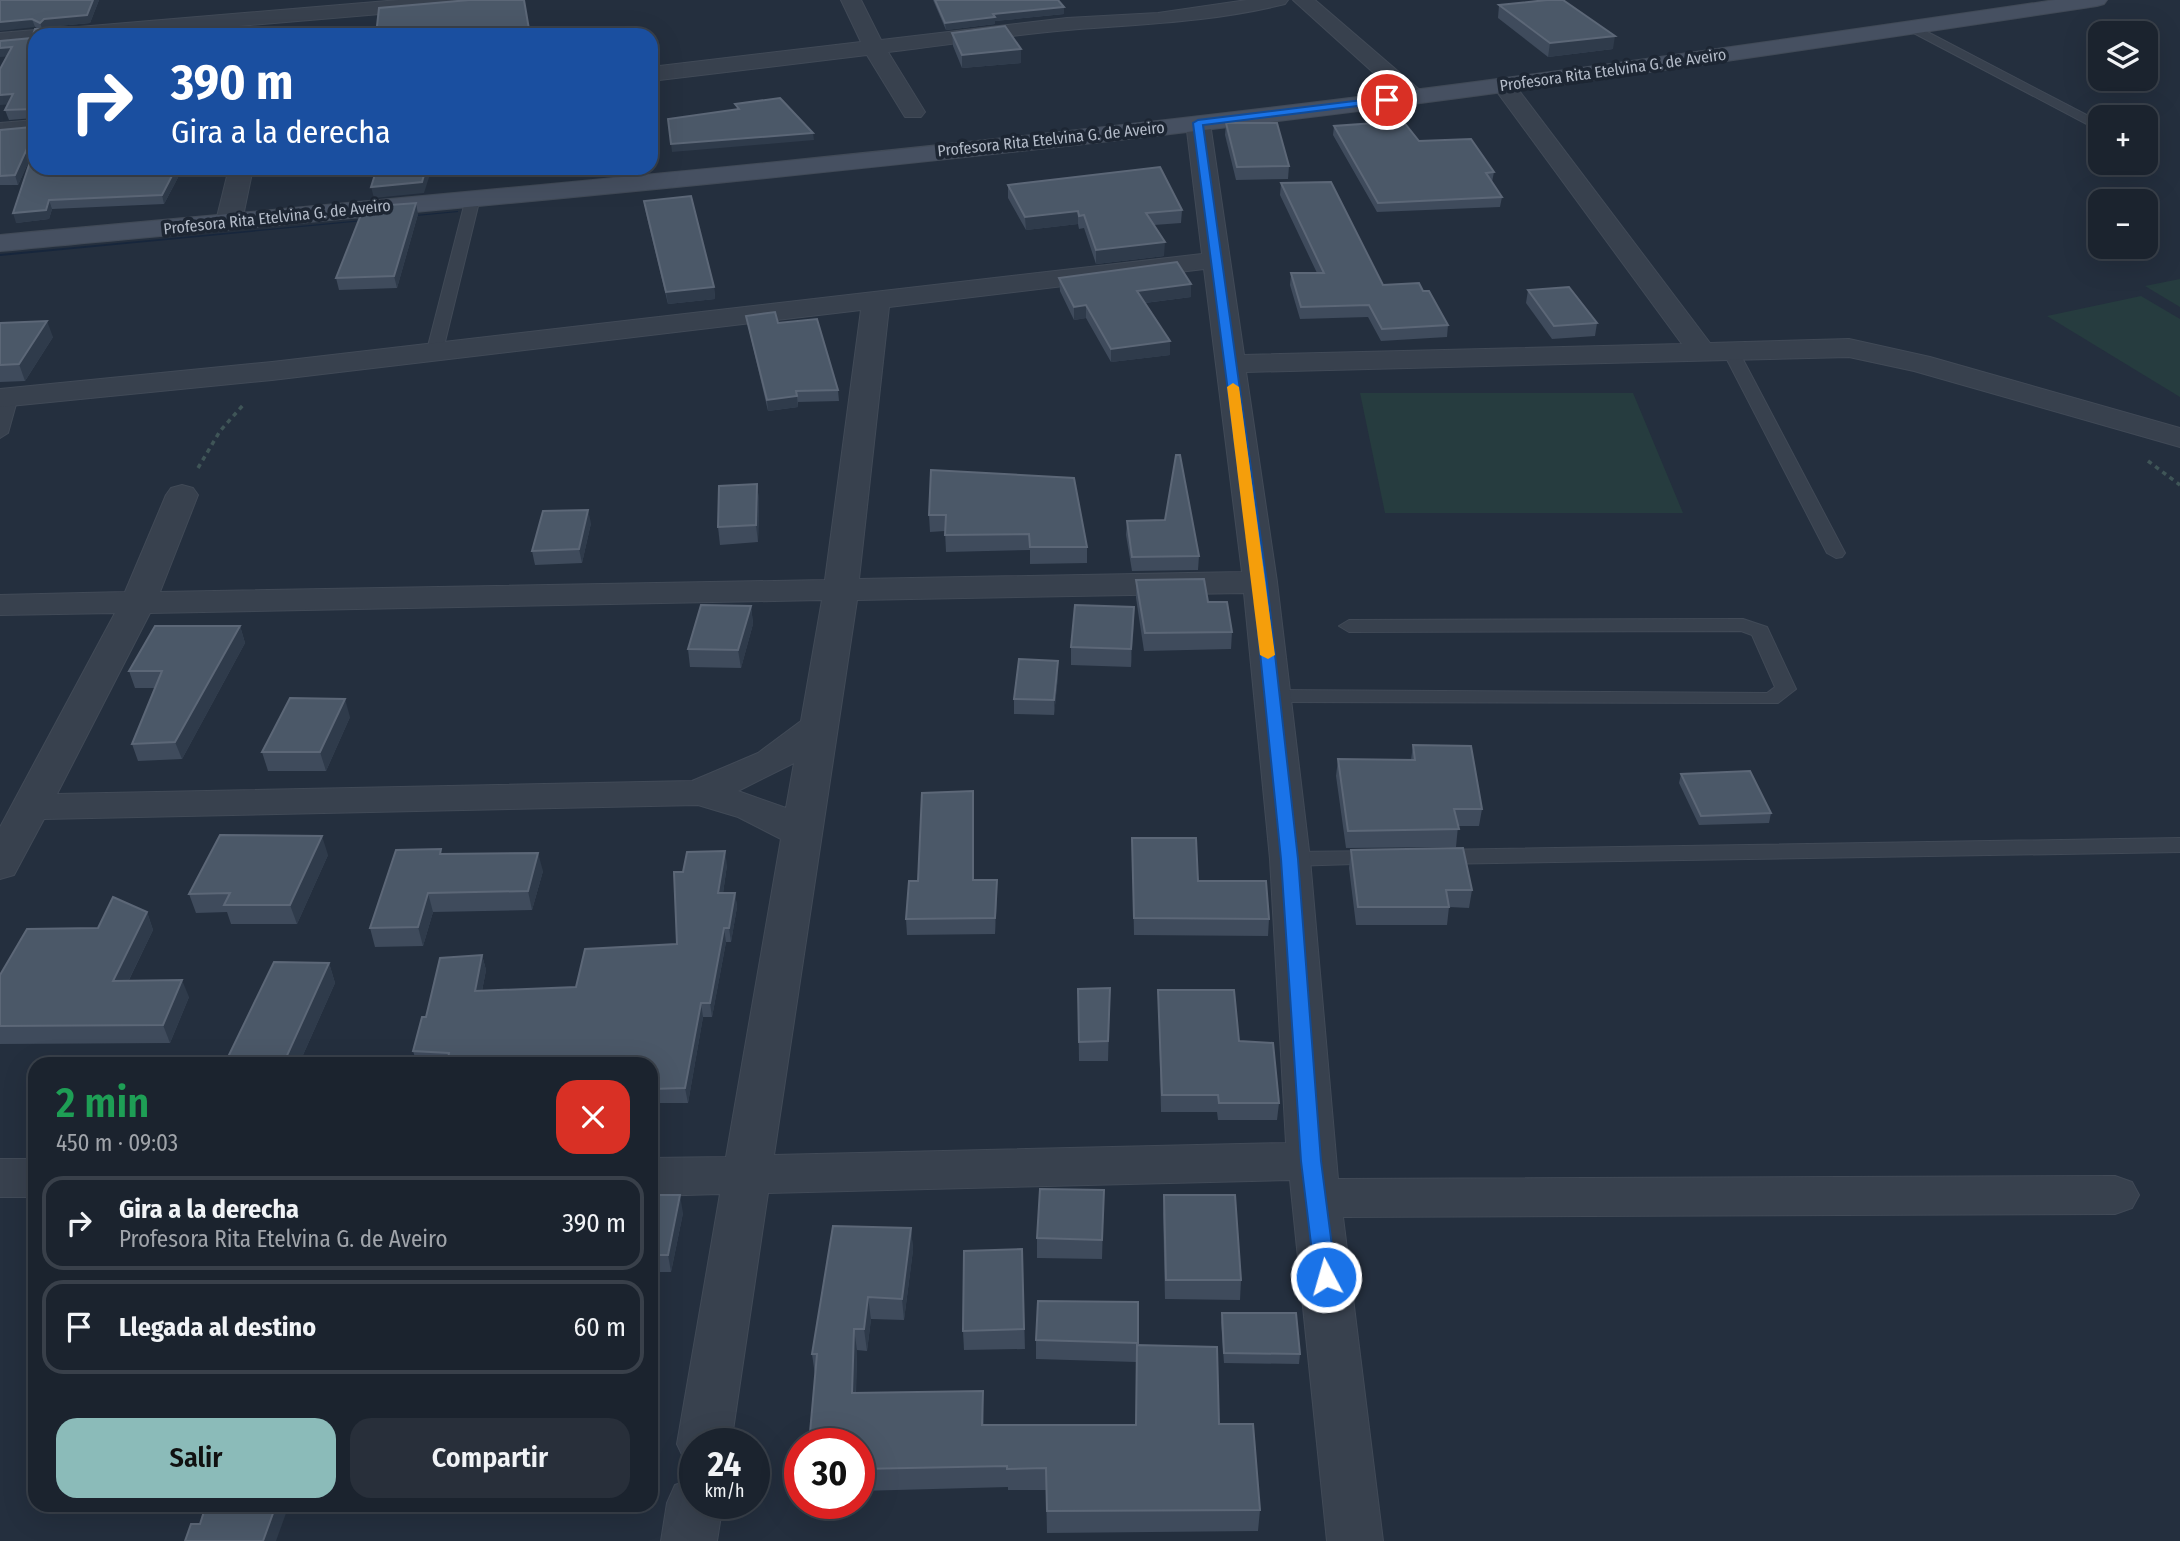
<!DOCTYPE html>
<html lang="es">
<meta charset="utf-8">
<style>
:root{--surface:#1b232e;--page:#282f3a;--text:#f1f3f6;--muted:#a0a4aa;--line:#39404a;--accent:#8bbbb9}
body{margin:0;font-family:"Fira Sans Condensed",sans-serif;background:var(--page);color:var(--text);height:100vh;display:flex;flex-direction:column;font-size:26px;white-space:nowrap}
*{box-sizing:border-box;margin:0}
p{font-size:23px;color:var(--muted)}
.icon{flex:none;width:38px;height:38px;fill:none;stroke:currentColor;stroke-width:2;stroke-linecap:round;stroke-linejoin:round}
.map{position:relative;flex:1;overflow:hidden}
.panel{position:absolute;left:28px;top:1057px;width:630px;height:455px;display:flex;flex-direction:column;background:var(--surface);border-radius:21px;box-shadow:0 7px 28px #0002,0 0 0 2px var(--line)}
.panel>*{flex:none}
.top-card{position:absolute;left:28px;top:28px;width:630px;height:147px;border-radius:21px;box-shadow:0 7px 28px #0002,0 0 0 2px var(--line);background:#1a4fa0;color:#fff;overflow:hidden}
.controls{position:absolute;left:2088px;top:21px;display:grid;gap:14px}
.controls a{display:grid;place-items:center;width:70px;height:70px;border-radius:14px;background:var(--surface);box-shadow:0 7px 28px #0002,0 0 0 2px var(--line);font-size:35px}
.speed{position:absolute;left:679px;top:1428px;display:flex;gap:14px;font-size:35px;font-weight:700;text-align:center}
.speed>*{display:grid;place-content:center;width:91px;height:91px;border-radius:50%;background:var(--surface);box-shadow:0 7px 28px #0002,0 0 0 2px var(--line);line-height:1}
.speed small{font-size:18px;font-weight:400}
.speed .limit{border:10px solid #d22;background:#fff;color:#111}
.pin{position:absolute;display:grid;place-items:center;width:60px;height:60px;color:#fff;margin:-30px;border:4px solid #fff;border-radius:50%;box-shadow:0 2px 7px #0007}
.me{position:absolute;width:77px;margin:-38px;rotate:354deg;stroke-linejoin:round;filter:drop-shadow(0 0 5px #0008)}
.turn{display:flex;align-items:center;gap:24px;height:147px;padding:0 28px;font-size:32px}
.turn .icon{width:91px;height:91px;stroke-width:2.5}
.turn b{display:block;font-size:49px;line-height:60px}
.round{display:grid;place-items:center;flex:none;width:74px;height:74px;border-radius:21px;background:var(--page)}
.head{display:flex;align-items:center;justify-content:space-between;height:119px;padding:0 28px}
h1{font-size:42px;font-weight:600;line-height:52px;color:#1e9e55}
.button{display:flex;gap:14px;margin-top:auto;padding:14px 28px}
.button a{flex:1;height:80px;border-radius:21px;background:var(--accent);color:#111;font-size:28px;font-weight:600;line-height:80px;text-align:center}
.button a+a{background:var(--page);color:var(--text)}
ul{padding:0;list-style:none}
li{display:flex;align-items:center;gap:21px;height:94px;margin:0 14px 10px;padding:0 14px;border:4px solid var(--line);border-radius:21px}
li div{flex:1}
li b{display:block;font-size:26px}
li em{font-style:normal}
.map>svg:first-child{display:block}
.green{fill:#263c3f}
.water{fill:#17263c}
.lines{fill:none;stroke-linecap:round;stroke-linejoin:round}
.lane-casing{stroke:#414a57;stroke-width:2}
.street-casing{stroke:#414a57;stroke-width:2}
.secondary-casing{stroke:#414a57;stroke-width:2}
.path{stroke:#3f5557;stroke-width:3.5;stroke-dasharray:4.5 4.5;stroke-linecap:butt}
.lane{fill:#38414e;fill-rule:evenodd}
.street{fill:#38414e;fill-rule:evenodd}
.secondary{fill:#465061;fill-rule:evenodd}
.wall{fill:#3f4b5c}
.shaded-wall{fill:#2f3b4b}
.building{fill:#4b5868;stroke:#5c6777;stroke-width:2}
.route{fill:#1a73e8;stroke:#114b97;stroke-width:2}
.slow{fill:#f59e0b}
.labels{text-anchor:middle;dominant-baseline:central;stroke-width:7;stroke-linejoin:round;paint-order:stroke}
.far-street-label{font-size:16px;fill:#b4bcc9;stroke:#1d2633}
</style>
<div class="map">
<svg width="2180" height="1541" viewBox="0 0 2180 1541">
<rect width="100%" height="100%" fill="#242f3e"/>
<!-- green -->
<g class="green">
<path d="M2180 279V307L2145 286Z"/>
<path d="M2141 296 2180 319V397L2047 316Z"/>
<path d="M1360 393H1633L1683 513H1385Z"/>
</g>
<!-- water -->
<path class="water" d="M458 211V212L0 256V254Z"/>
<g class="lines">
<!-- lane casing -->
<g class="lane-casing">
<g id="lane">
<path d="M1908 26H1916L2100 122V131L1908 30Z"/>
<path d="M473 194 480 198 443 350 441 353H429L427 350 466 198Z"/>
<path d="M1730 345 1738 350 1845 553 1842 557 1836 558 1827 553 1722 350Z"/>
<path d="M10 392 18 397 8 433 0 438V403L4 394Z"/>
<path d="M1743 619 1767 627 1796 689 1778 703 1272 702 1265 700 1262 696 1265 692 1272 690 1767 693 1775 687 1752 635 1741 631 1349 632 1339 626 1349 620Z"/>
<path d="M2180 838V852L1435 864 1427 862 1424 857 1427 852 1435 850Z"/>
<path d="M1379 851 1387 853 1390 858 1387 863 1290 866 1282 864 1279 859 1282 854 1290 852Z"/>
</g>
</g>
<!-- street casing -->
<g class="street-casing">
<g id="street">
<path d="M399 0H484L481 4 474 6 132 35H35V44L0 47V33L35 30 44 35 47 30 55 29Z"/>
<path d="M841 0H861L881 40 1067 18 1158 13 1247 0H1288L1285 4C1214 22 1141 24 1068 30 1008 35 948 45 888 52L925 112 921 117H905L867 55 651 81V67L861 42Z"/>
<path d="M1293 0H1315L1422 92 1426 97 1422 102H1406Z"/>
<path d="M1503 78 1511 80 1710 343 1849 339 1930 357 2180 428V447L1914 371 1849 357 1246 372 1277 582 1310 859 1338 1179 2115 1176 2132 1182 2139 1195 2132 1208 2115 1214 1343 1217 1383 1541H1327L1290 1180 768 1193 731 1444H695V1464L685 1461 677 1444 720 1194 651 1196V1158L726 1157 781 839 738 817 698 805 44 819 14 875 0 879V827L115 613 0 615V595L125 592 166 495 171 488 182 485 193 488 198 495 160 592 825 580 861 310 272 380 0 407V389L272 362 1202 254 1186 123 1190 118H1206L1210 123 1244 355 1682 344 1492 85 1495 80ZM1204 269 1242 572 859 579 889 307ZM1244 593 1270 859 1286 1143 774 1155 857 600ZM822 600 801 721 758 753 692 781 57 794 150 613ZM794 763 786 808 738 791Z"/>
<path d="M35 120V134L0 137V123Z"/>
<path d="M229 168H253L242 221 238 226 229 229 220 226 216 221Z"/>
<rect x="0" y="1159" width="35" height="38"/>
<path d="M695 1478V1503H723L717 1541H661L667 1503 675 1485Z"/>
</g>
</g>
<!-- secondary casing -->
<g class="secondary-casing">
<path id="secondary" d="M2055 0H2107L2104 4 2097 6C1800 51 1502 95 1204 130 803 178 401 213 0 251V235C400 198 801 163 1200 116 1486 83 1771 42 2055 0Z"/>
</g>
<!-- path -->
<g class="path">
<path d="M2148 461 2180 485"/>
<path d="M198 468 220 431 244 404"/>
</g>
<!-- lane -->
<use href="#lane" class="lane"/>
<!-- street -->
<use href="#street" class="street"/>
<!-- secondary -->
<use href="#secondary" class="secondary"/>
</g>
<!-- wall -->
<g class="wall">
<path d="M0 0H99L90 23 47 27 45 29 35 148 18 185H0V130L32 127 35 125 34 118 9 120 5 110 8 104 7 56 32 38 38 29Z"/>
<path d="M933 0H1058L1064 7V14L995 21V24L946 30Z"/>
<path d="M1499 5 1613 49 1548 57 1498 18Z"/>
<path d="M952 33 1021 63 962 68 953 46Z"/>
<path d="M1226 123 1289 166 1288 179 1236 180 1225 135Z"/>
<path d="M1334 126 1419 141 1494 172 1492 182 1502 197 1500 207 1377 212 1333 135Z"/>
<path d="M35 168H183L164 204 52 209 49 219 16 223Z"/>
<path d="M1281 183 1383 285 1423 291 1448 325 1447 337 1381 341 1368 317 1300 319 1290 285 1291 273H1317L1280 195Z"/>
<path d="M1008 185 1182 210 1181 223 1154 225 1164 256 1096 264 1084 228 1079 229 1078 224 1026 230 1008 198Z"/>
<path d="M644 201 714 287 715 299 668 304 646 213Z"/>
<path d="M418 214 397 288 339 290 336 278Z"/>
<path d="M1059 278 1191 284V297L1145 303 1170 341V355L1111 362 1086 318 1074 320 1060 291Z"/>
<path d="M1528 290 1597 323 1595 336 1552 339 1526 303Z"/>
<path d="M746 316 778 323 838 390 839 401 798 402V407L768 411 748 326Z"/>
<path d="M0 323 53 337 25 381 0 382Z"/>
<path d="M931 470 1087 547V563L1030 564V550L946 552 945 531 930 532 929 515Z"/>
<path d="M757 484 759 501 758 542 720 545 718 527Z"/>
<path d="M1127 521 1199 556 1198 570 1132 571 1126 535Z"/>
<path d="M591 523 582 563 535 565 532 551Z"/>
<path d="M1136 580 1208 602 1232 632 1231 649 1144 651 1136 598Z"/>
<path d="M751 606 753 624 741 668 690 667 688 649Z"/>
<path d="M1134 607 1131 667 1071 665V647Z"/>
<path d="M240 626 245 643 182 759 138 761 132 744 155 688H135L129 671Z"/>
<path d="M1058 676 1054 715 1014 714V699Z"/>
<path d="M350 717 326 771H268L262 752Z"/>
<path d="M1413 745 1482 809 1479 826H1458L1456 847 1346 848 1336 776 1338 759 1411 760Z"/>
<path d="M1681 774 1771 813 1769 823 1699 825 1679 783Z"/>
<path d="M974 807 973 880 997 896 995 934 907 935 906 919 918 881Z"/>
<path d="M1132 838 1198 881 1269 919 1268 936 1134 935Z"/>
<path d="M1351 850 1472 890 1469 908 1449 907 1447 925H1356L1349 868Z"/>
<path d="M442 854 543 871 532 910 433 912 423 946 375 947 370 928Z"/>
<path d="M328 855 297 924H231L227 912 196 913 189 894Z"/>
<path d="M727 865 723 893H735L737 907 731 942H726L712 1017H703L688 1103H651V1064H417L413 1051 426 1017 482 955 486 970 482 991 576 987 677 944 683 872Z"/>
<path d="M147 912 153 930 129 980 189 997 170 1043 0 1044V975L98 928Z"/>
<path d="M329 963 335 983 299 1064H229L227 1059Z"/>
<path d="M1110 988 1108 1061H1079L1078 989Z"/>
<path d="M1158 990 1239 1041 1279 1103 1277 1120H1218L1217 1112H1161Z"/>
<path d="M1104 1190 1102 1259 1037 1258V1238Z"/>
<path d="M651 1195 683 1213 671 1272H651Z"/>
<path d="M1164 1195 1241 1280 1240 1300 1165 1299 1163 1214Z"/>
<path d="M911 1228 913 1250 904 1320 871 1319 867 1351 857 1350 856 1393 984 1413V1425H1136V1362L1036 1359V1340L1138 1302V1345L1219 1424 1260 1510 1258 1531 1047 1533 1046 1490H1008V1487L859 1491V1444L815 1375 812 1354Z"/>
<path d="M1022 1249 1025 1349 964 1350 963 1331Z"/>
<path d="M1222 1313 1300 1354 1299 1364 1224 1363 1221 1322Z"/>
</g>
<!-- shaded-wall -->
<g class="shaded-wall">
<path d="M93 0H99L90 23 47 27 43 31 40 23 44 19Z"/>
<path d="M1064 7V14L995 21V24L946 30 945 23 993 14Z"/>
<path d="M32 19 35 27 0 31V22Z"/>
<path d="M1615 36 1613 49 1548 57 1550 43Z"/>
<path d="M12 47 15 56 0 57V48Z"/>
<path d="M1021 49V63L962 68V55Z"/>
<path d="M13 94 16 104 0 105V95Z"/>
<path d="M35 131V148L18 185 15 175Z"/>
<path d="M813 133 814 140 672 152 671 144Z"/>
<path d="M176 168H183L164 204 162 195Z"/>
<path d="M426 168H432L424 193 374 198 371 187Z"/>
<path d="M448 168H539L450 176Z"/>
<path d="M49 200 52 209 49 219 16 223 13 213Z"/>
<path d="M416 203 418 214 397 288 394 276Z"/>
<path d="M1078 211V224L1026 230 1025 217Z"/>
<path d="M1165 242 1164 256 1096 264V250Z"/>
<path d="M1191 284V297L1136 304 1137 291Z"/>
<path d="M714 287 715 299 668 304 666 292Z"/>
<path d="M1086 305V318L1074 320V307Z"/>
<path d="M47 321 53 337 25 381 19 364Z"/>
<path d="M1170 341V355L1111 362V349Z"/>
<path d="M797 396 798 407 768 411 767 400Z"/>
<path d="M757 484 759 501 758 542 756 525Z"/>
<path d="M588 510 591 523 582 563 579 549Z"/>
<path d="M751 606 753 624 741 668 738 650Z"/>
<path d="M1134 607V625L1131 667V649Z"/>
<path d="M240 626 245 643 182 759 175 742Z"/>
<path d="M1058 661V676L1054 715V700Z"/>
<path d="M345 699 350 717 326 771 320 752Z"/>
<path d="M973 791 974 807 973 895Z"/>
<path d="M322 836 328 855 297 924 290 905Z"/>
<path d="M725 851 727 865 721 907 718 893Z"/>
<path d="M538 853 543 871 532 910 528 891Z"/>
<path d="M997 880V896L995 934V918Z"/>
<path d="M428 893 433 912 423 946 418 927Z"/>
<path d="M735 893 737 907 731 942 729 928Z"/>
<path d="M147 912 153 930 120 998 113 981Z"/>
<path d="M724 928 726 942 712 1017 710 1003Z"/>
<path d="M482 955 486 970 479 1006 475 991Z"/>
<path d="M329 963 335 983 299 1064H287L285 1060Z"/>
<path d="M182 980 189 997 170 1043 163 1025Z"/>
<path d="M701 1003 703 1017 688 1103 685 1088Z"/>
<path d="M680 1195 683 1213 671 1272 668 1255Z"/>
<path d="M911 1228 913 1250 904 1320 902 1299Z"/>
<path d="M868 1297 871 1319 867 1351 864 1329Z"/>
<path d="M854 1329 857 1350 855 1415 852 1393Z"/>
<path d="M983 1391 984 1413 983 1446 982 1425Z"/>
<path d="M276 1505H289L276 1541H263Z"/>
</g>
<!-- building -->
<g class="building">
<path d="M0 0H93L87 15 44 19 40 23 32 19 0 22Z"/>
<path d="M469 0H524L530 35H376L379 8Z"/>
<path d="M935 0H1058L1064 7 993 14 995 17 945 23Z"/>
<path d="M1547 0H1563L1615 36 1550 43 1499 5Z"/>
<path d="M1005 26 1021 49 962 55 952 33Z"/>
<path d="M35 29H82L79 35H35V131L15 175 0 176V130L32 127 35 125 34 109 5 110 13 94 0 95V69L12 47 0 48V41L32 38Z"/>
<path d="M780 98 813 133 671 144 668 119 739 109 735 104Z"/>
<path d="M1403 121 1419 141 1471 139 1494 172 1486 173 1502 197 1378 203 1334 126Z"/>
<path d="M1226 123H1277L1289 166 1237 167Z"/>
<path d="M35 155V168H176L162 195 49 200 46 210 13 213 32 156Z"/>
<path d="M1160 167 1182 210 1146 213 1165 242 1096 250 1084 215 1079 216 1078 211 1025 217 1008 185Z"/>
<path d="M377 168H426L422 182 371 187Z"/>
<path d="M1331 182 1383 285 1419 283 1423 291H1429L1448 325 1382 329 1369 305 1301 307 1291 273H1324L1281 183Z"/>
<path d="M691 196 714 287 666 292 644 201Z"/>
<path d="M416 203 394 276 336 278 364 207Z"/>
<path d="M1177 262 1191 284 1137 291 1170 341 1111 349 1086 305 1074 307 1059 278Z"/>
<path d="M1569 287 1597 323 1554 326 1528 290Z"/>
<path d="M775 312 778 323 817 319 838 390 796 391 797 396 767 400 746 316Z"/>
<path d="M47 321 19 364 0 365V323Z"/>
<path d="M1176 455H1180L1199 556 1132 557 1127 521 1165 520Z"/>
<path d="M931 470 1074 478 1087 547H1030L1029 534 945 535 946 515H929Z"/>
<path d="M757 484 756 525 718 527 719 486Z"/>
<path d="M588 510 579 549 532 551 543 511Z"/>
<path d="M1204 579 1208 602H1227L1232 632 1145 633 1136 580Z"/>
<path d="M701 605 751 606 738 650 688 649Z"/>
<path d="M1075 605 1134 607 1131 649 1071 647Z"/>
<path d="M155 626H240L175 742 132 744 162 671H129Z"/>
<path d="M1019 659 1058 661 1054 700 1014 699Z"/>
<path d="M290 698 345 699 320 752H262Z"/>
<path d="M1413 745 1471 746 1482 809H1454L1459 829 1348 831 1338 759 1415 760Z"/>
<path d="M1750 771 1771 813 1701 816 1681 774Z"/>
<path d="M973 791V880H997L995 918 906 919 909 881H918L922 793Z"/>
<path d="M220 835 322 836 290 905H224L230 893 189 894Z"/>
<path d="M1132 838H1196L1198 881H1266L1269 919 1134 918Z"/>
<path d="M1463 848 1472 890H1446L1449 907H1358L1351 850Z"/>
<path d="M441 849 440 854 538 853 528 891 428 893 418 927 370 928 396 850Z"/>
<path d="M725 851 718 893H735L729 928H724L710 1003H701L685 1088 651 1089V1064H447L449 1053 413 1051 422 1017H426L440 958 482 955 475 991 576 987 585 949 677 944 674 872H683L687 852Z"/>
<path d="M113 897 147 912 113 981 182 980 163 1025 0 1026V975L27 929 98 928Z"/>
<path d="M274 962 329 963 285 1060 227 1059Z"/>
<path d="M1110 988 1108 1041 1079 1042 1078 989Z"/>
<path d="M1158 990H1234L1239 1041 1273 1043 1279 1103H1219L1218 1095H1162Z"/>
<path d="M1040 1189 1104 1190 1102 1240 1037 1238Z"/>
<path d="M651 1195H680L668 1255H651Z"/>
<path d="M1164 1195H1235L1241 1280H1166Z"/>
<path d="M833 1226 911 1228 902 1299 868 1297 864 1329H854L852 1393 983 1391 982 1425H1136L1137 1345 1217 1347 1219 1424H1253L1260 1510 1047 1511 1046 1468 1007 1469V1466L859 1469V1444H809L817 1354H812Z"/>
<path d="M1022 1249 1024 1329 963 1331 964 1251Z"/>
<path d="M1038 1301 1138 1302V1343L1036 1340Z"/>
<path d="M1222 1313H1296L1300 1354 1224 1353Z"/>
<path d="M206 1505H276L263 1541H185L191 1524H200Z"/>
</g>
<!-- route -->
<path class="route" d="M1387 97 1391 100 1390 102 1203 125 1267 583 1298 859 1321 1161 1336 1277 1333 1283 1326 1286 1318 1283 1315 1277 1301 1161 1281 859 1253 583 1193 123 1198 120Z"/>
<!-- slow -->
<path class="slow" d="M1233 383 1239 387 1275 655 1268 659 1260 655 1227 387Z"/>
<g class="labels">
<!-- far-street labels -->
<g class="far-street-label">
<text transform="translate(1613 70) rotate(-8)">Profesora Rita Etelvina G. de Aveiro</text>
<text transform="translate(1051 139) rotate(-6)">Profesora Rita Etelvina G. de Aveiro</text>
<text transform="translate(277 217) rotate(-6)">Profesora Rita Etelvina G. de Aveiro</text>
</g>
</g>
</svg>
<div class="controls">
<a><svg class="icon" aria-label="layers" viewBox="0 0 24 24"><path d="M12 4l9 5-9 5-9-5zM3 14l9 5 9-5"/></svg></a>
<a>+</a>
<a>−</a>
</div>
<div class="speed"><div>24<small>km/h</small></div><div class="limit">30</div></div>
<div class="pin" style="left:1387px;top:100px;background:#d93025"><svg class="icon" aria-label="arrive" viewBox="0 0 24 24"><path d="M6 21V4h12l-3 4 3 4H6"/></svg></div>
<svg class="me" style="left:1326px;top:1277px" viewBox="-20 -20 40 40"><circle r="17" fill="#1a73e8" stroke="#fff" stroke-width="3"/><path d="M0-11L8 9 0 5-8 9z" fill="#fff"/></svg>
<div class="top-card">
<div class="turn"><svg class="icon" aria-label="right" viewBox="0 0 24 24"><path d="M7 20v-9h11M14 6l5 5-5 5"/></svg><div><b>390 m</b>Gira a la derecha</div></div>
</div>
<section class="panel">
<div class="head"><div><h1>2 min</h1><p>450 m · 09:03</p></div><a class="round" style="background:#d93025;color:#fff"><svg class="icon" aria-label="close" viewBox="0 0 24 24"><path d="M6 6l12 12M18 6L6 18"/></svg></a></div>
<ul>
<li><svg class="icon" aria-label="right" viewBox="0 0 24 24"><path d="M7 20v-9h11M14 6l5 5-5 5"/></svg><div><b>Gira a la derecha</b><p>Profesora Rita Etelvina G. de Aveiro</p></div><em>390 m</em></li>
<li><svg class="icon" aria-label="arrive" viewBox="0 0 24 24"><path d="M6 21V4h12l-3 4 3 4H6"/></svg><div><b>Llegada al destino</b></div><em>60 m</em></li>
</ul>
<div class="button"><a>Salir</a><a>Compartir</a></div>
</section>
</div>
